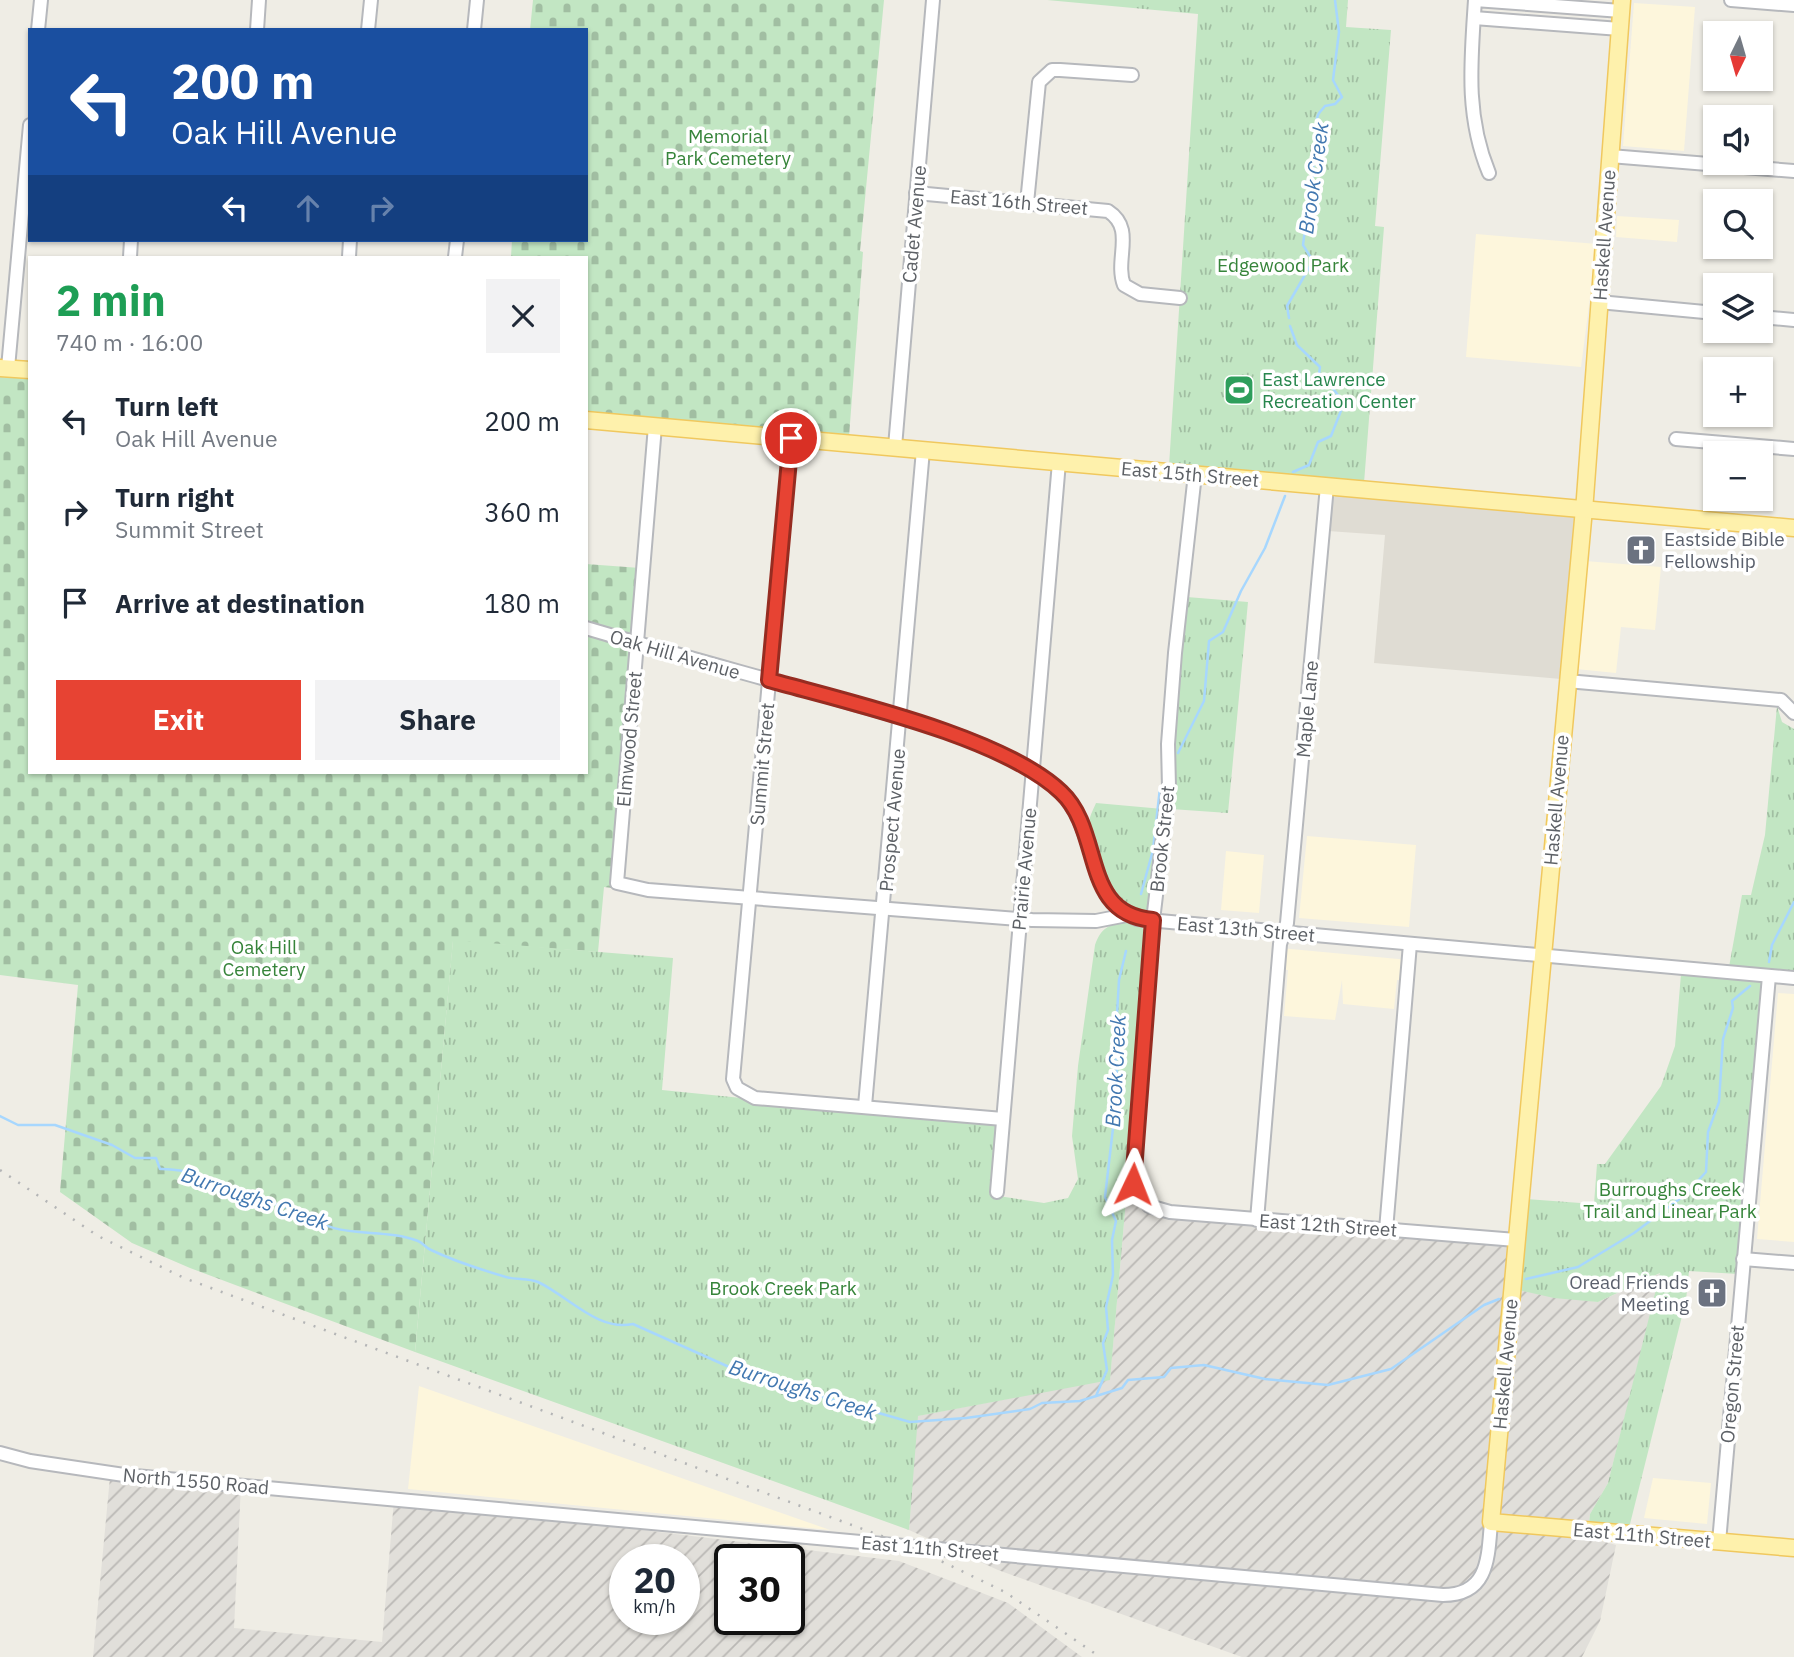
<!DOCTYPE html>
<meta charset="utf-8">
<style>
:root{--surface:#fff;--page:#f2f2f3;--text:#1f2937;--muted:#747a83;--accent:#e74333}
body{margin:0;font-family:"IBM Plex Sans",sans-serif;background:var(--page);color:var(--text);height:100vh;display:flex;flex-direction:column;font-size:26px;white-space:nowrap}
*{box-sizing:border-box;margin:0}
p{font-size:23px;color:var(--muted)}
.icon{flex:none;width:38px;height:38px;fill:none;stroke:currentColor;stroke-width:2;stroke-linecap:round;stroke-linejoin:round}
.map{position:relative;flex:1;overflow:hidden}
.details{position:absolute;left:28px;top:256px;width:560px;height:518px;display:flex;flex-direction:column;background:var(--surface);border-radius:0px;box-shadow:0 2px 5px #0004}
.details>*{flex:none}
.guide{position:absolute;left:28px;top:28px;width:560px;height:214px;border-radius:0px;box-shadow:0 2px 5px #0004;background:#1a4fa0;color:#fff;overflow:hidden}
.needle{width:46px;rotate:185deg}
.controls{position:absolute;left:1703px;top:21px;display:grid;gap:14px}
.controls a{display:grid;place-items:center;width:70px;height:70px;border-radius:0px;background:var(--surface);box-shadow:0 2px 5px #0004;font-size:35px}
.speed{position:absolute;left:609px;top:1544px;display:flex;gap:14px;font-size:35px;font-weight:700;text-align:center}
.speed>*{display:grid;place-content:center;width:91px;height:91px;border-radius:50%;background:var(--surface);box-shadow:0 2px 5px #0004;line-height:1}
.speed small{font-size:18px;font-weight:400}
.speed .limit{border:4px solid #111;border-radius:10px;background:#fff;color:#111}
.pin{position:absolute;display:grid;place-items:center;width:60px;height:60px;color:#fff;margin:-30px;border:4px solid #fff;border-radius:50%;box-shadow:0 2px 7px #0007}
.me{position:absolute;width:77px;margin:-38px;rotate:2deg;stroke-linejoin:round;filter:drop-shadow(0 0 5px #0008)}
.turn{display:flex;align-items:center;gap:24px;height:147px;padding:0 28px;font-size:32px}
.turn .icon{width:91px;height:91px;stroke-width:2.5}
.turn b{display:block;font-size:49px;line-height:60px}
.lanes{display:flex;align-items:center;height:66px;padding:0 28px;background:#0003;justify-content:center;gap:35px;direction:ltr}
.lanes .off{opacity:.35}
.round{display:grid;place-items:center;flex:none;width:74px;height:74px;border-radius:0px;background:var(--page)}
.summary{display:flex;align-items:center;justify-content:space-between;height:119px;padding:0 28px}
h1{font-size:42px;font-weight:800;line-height:52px;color:#1e9e55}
.action{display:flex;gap:14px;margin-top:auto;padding:14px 28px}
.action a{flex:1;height:80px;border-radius:0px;background:var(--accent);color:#fff;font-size:28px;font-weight:800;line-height:80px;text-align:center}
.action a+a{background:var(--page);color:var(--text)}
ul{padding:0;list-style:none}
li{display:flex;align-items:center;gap:21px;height:91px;padding:0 28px}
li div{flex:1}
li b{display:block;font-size:26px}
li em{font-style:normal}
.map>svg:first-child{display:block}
.commercial{fill:#fdf6dc}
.industrial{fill:url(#industrial-furrows);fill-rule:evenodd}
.education{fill:#dfdcd3}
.cemetery{fill:url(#cemetery-stones)}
.park{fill:url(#park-tufts)}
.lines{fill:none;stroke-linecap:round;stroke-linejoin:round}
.stream{stroke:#a7d7fe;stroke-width:2.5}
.minor-casing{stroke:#b6b8bc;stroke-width:16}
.major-casing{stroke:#f0c85e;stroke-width:19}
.minor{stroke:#fff;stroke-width:12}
.major{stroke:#fef1ac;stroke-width:16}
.rail{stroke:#b4b5b6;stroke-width:2.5;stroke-dasharray:2 9;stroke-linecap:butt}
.route-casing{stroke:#962c21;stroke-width:18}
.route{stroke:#e74333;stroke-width:12}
.labels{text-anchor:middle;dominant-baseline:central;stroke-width:7;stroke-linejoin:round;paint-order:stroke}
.park-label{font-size:19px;fill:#36843a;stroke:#fff}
.street-label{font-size:19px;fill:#5d6166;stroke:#fff}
.leisure-label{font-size:19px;fill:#27864d;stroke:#fff;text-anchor:start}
.worship-label{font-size:19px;fill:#5b616d;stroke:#fff;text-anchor:start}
.water-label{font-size:21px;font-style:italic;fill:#4278b0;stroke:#fff}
</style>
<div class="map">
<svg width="1794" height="1657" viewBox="0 0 1794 1657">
<defs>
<pattern id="industrial-furrows" width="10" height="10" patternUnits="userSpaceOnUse" patternTransform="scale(1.75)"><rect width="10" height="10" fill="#e1dfda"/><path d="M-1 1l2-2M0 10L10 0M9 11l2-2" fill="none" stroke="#bab8b5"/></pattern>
<pattern id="cemetery-stones" width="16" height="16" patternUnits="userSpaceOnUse" patternTransform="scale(1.75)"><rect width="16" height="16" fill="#c2e6c3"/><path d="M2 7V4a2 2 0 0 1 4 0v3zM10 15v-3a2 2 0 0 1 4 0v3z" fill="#a1bea2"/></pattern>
<pattern id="park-tufts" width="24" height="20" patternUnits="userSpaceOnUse" patternTransform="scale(1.75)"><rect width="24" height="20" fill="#c2e6c3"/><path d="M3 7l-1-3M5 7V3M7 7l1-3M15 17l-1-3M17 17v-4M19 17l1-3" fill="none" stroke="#a1bea2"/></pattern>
</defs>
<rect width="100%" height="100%" fill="#efede5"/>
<!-- commercial -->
<g class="commercial">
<path d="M1634 3 1695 7 1684 151 1623 146Z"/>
<path d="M1617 216 1679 220 1677 242 1616 237Z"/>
<path d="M1476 234 1597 244 1581 367 1466 357Z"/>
<path d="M1585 561 1661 567 1655 630 1621 627 1616 673 1576 669Z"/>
<path d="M1307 836 1416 845 1409 927 1299 918Z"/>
<path d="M1226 851 1264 855 1259 913 1221 910Z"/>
<path d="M1280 948 1409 960 1407 981 1397 980 1394 1009 1343 1004 1342 980 1335 1020 1284 1016 1288 970 1278 969Z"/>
<path d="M1778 993 1794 994V1242L1757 1239Z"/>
<path d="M419 1386 830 1530 408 1489Z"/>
<path d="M1653 1478 1711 1483 1707 1524 1644 1518Z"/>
</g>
<!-- industrial -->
<g class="industrial">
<path d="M1126 1200 1138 1201 1142 1205 1522 1246 1518 1290 1598 1302 1661 1273 1608 1483 1590 1514 1588 1537 1616 1545 1600 1621 1582 1657H1242L998 1570 909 1530 917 1416 1110 1379Z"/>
<path d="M110 1477 241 1485 234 1628 382 1642 394 1500 899 1561 1008 1603 1082 1657H93ZM625 1559H684V1619H625ZM730 1559H789V1619H730Z"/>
</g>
<!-- education -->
<path class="education" d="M1336 495 1572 515 1576 521 1561 679 1374 663 1385 535 1328 531 1331 501Z"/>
<!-- cemetery -->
<g class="cemetery">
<path d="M533 0H884L860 251 863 252 849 437 586 414V257H511L512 240H586V30H530Z"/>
<path d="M0 373 30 376V772H586V633L632 647 612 888 604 887 598 952 453 941 415 1352 190 1268 132 1243 60 1192 78 985 0 975Z"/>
<path d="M586 564 640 568 634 629 628 634 586 624Z"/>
</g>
<!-- park -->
<g class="park">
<path d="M1047 0H1348L1346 27 1391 30 1375 226 1384 227 1364 483 1169 466 1198 14Z"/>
<path d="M1187 597 1248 602 1228 813 1171 809 1180 651Z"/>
<path d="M1777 706 1782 722 1794 729V971L1765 969 1738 1274 1689 1271 1686 1300 1629 1528 1589 1524 1590 1514 1608 1483 1660 1273 1598 1302 1554 1298 1518 1290 1526 1199 1594 1204 1597 1164H1605L1661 1086 1675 1046 1681 974 1727 978 1742 895H1751L1765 835Z"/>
<path d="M1096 803 1163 809 1147 913C1115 920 1089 849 1089 824 1089 817 1093 810 1096 803Z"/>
<path d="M1126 922 1140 925 1147 934 1138 1201 1126 1200 1110 1380 918 1416 909 1530 415 1352 453 940 673 958 662 1090 997 1124 992 1195 1044 1203 1068 1198 1078 1179 1072 1136 1078 1066 1095 945C1101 928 1109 924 1126 922Z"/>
</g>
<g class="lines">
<!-- stream -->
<g class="stream">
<path d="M1289 318 1287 306 1313 261 1303 245 1308 206 1313 200C1312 188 1314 125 1318 115 1319 112 1323 109 1325 106L1335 104 1342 97 1333 80 1339 32 1335 0"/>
<path d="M1290 326 1297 345 1320 367 1318 381 1331 386 1344 403 1331 436 1318 442 1309 465 1293 472"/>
<path d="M1178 753 1204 701 1209 641 1223 632 1241 591 1265 548 1285 496"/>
<path d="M1141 894 1153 850 1160 788"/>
<path d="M1769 962 1772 945 1794 902"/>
<path d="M0 1116 18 1125H55L112 1145 135 1158H156L160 1169C211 1168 252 1205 303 1210 332 1242 381 1226 418 1241 423 1243 426 1248 431 1250 454 1261 482 1270 506 1277 516 1280 528 1278 538 1282 568 1296 598 1332 633 1324L747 1375 910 1422 966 1418 1030 1409 1042 1403 1080 1401 1122 1388 1128 1380 1164 1377 1171 1368 1204 1365 1265 1379 1328 1385 1391 1369 1484 1305 1499 1299"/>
<path d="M1526 1279 1578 1267 1634 1233 1686 1194 1706 1172 1708 1132 1719 1102 1723 1039 1733 1008 1732 1001 1750 986"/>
<path d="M1096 1396 1107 1370 1103 1343 1108 1330 1106 1307 1113 1275 1112 1240 1116 1221 1105 1197 1118 1085 1115 1048 1119 980 1126 951"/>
</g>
<!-- minor casing -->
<g class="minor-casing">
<g id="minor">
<path d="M1731 0 1794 5"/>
<path d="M1474 18 1620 29"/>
<path d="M38 30 41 0"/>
<path d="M257 30 259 0"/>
<path d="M368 30 371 0"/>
<path d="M474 30 477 0"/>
<path d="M1610 156 1794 171"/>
<path d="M1489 173C1465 115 1471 61 1475 0L1621 11"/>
<path d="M916 193 1108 211C1136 229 1114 259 1124 285L1140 294 1180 298"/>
<path d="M1027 203 1039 82 1052 70H1060L1132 75"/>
<path d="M130 257 131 240"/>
<path d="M349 257 350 240"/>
<path d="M455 257 457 240"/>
<path d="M1599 302 1715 313"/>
<path d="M1760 317 1794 320"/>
<path d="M8 368 30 125"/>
<path d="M655 426 617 883 648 890 1032 920 1096 921 1127 915"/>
<path d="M791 438 733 1079 737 1088 755 1098 1003 1119"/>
<path d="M1676 439 1794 449"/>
<path d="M895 447 933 0"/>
<path d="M1195 474 1175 653 1168 744 1169 787 1154 912 1133 1184 1149 1206 1170 1212 1516 1240"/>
<path d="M586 628C673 654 760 677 847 702 913 721 987 739 1044 778 1105 819 1078 893 1137 919L1794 978"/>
<path d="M1567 681 1781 700 1794 713"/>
<path d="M865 1106 923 450"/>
<path d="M997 1192 1059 462"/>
<path d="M1257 1220 1280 944 1287 923 1327 486"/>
<path d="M1386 1230 1410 944"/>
<path d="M1743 1259 1794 1263"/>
<path d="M0 1453 30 1461 124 1475 1443 1595C1489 1595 1488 1557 1491 1522"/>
<path d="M1719 1542 1769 976"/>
</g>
</g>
<!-- major casing -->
<g class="major-casing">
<g id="major">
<path d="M1622 0 1585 498 1491 1522 1794 1548"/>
<path d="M0 368 30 370"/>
<path d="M586 420 1794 528"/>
</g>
</g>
<!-- minor -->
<use href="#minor" class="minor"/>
<!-- major -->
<use href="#major" class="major"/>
<!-- rail -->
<path class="rail" d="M0 1170 98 1236 184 1278 914 1548 1005 1592 1100 1657"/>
</g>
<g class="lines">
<!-- route casing -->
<g class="route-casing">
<path id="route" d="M791 438 769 680C848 702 1003 737 1061 792 1104 832 1080 914 1153 920L1133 1184"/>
</g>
<!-- route -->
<use href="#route" class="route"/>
</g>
<!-- icons -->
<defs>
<g id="stadium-square" transform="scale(1.575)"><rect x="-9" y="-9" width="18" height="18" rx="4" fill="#2e9e5b" stroke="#fff"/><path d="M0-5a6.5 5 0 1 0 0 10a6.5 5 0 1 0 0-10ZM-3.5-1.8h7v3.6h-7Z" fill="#fff"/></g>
<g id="church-square" transform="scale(1.575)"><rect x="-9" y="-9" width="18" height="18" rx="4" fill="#6b7280" stroke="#fff"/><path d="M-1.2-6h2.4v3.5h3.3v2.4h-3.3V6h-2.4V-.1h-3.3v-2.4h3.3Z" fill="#fff"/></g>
</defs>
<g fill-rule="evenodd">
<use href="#stadium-square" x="1239" y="390"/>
<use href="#church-square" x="1641" y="550"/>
<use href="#church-square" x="1712" y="1293"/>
</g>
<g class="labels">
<!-- park labels -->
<g class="park-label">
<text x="728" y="136">Memorial<tspan x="728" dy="22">Park Cemetery</tspan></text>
<text x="1283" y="265">Edgewood Park</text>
<text x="264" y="947">Oak Hill<tspan x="264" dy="22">Cemetery</tspan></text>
<text x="1670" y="1189">Burroughs Creek<tspan x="1670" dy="22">Trail and Linear Park</tspan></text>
<text x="783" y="1288">Brook Creek Park</text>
</g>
<!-- street labels -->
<g class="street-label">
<text transform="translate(1019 202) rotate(5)">East 16th Street</text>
<text transform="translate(914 224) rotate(-85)">Cadet Avenue</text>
<text transform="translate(1604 235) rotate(-86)">Haskell Avenue</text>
<text transform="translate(1190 474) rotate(5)">East 15th Street</text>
<text transform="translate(675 654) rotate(16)">Oak Hill Avenue</text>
<text transform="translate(1307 709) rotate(-85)">Maple Lane</text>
<text transform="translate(629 739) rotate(-85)">Elmwood Street</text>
<text transform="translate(762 764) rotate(-85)">Summit Street</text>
<text transform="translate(1556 800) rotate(-85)">Haskell Avenue</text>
<text transform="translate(892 820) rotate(-85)">Prospect Avenue</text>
<text transform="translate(1162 839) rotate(-84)">Brook Street</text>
<text transform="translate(1024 869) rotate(-85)">Prairie Avenue</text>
<text transform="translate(1246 929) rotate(5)">East 13th Street</text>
<text transform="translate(1328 1225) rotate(4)">East 12th Street</text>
<text transform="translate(1505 1364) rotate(-85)">Haskell Avenue</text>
<text transform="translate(1732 1384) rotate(-85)">Oregon Street</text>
<text transform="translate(196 1481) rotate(5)">North 1550 Road</text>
<text transform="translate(1642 1535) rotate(5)">East 11th Street</text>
<text transform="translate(930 1548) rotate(5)">East 11th Street</text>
</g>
<!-- leisure labels -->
<g class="leisure-label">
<text x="1262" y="379">East Lawrence<tspan x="1262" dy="22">Recreation Center</tspan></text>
</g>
<!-- worship labels -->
<g class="worship-label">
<text x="1664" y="539">Eastside Bible<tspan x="1664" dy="22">Fellowship</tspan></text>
<text x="1689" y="1282" text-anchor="end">Oread Friends<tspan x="1689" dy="22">Meeting</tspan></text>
</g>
<!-- water labels -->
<g class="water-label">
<text transform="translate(1313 178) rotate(-82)">Brook Creek</text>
<text transform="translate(1115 1071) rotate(-87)">Brook Creek</text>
<text transform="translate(255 1198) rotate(19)">Burroughs Creek</text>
<text transform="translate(803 1389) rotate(18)">Burroughs Creek</text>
</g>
</g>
</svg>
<div class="controls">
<a><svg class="needle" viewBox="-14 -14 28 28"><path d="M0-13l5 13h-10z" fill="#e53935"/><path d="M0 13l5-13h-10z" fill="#747a83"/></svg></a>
<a><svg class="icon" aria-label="sound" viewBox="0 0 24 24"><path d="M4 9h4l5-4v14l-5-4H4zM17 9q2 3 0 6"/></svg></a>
<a><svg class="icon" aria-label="search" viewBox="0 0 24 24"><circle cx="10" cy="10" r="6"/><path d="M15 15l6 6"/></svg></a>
<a><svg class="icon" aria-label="layers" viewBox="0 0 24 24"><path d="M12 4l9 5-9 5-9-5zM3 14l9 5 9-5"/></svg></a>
<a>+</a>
<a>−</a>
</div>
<div class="speed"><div>20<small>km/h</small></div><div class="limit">30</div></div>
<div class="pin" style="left:791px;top:438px;background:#d93025"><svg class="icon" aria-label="arrive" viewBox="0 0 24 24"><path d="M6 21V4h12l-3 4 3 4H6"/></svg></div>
<svg class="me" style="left:1133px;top:1184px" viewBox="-20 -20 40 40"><path d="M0-17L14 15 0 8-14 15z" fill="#e74333" stroke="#fff" stroke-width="4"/></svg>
<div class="guide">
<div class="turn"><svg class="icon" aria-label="left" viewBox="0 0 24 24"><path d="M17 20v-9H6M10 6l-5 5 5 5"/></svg><div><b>200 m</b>Oak Hill Avenue</div></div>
<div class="lanes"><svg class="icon" aria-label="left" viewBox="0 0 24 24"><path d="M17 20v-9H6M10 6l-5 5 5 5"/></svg><svg class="icon off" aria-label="ahead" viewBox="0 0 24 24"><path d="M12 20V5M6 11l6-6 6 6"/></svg><svg class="icon off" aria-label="right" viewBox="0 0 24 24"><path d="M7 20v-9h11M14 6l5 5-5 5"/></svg></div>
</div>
<section class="details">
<div class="summary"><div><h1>2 min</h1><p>740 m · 16:00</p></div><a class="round"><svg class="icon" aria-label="close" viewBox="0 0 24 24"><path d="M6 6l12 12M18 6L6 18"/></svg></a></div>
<ul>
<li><svg class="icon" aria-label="left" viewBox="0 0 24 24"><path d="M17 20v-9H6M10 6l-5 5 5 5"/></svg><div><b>Turn left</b><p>Oak Hill Avenue</p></div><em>200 m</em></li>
<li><svg class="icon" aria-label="right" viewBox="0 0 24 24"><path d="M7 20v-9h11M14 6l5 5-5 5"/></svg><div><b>Turn right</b><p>Summit Street</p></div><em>360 m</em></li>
<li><svg class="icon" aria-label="arrive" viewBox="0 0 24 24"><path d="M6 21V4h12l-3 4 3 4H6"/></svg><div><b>Arrive at destination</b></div><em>180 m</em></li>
</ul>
<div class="action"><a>Exit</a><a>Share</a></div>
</section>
</div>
